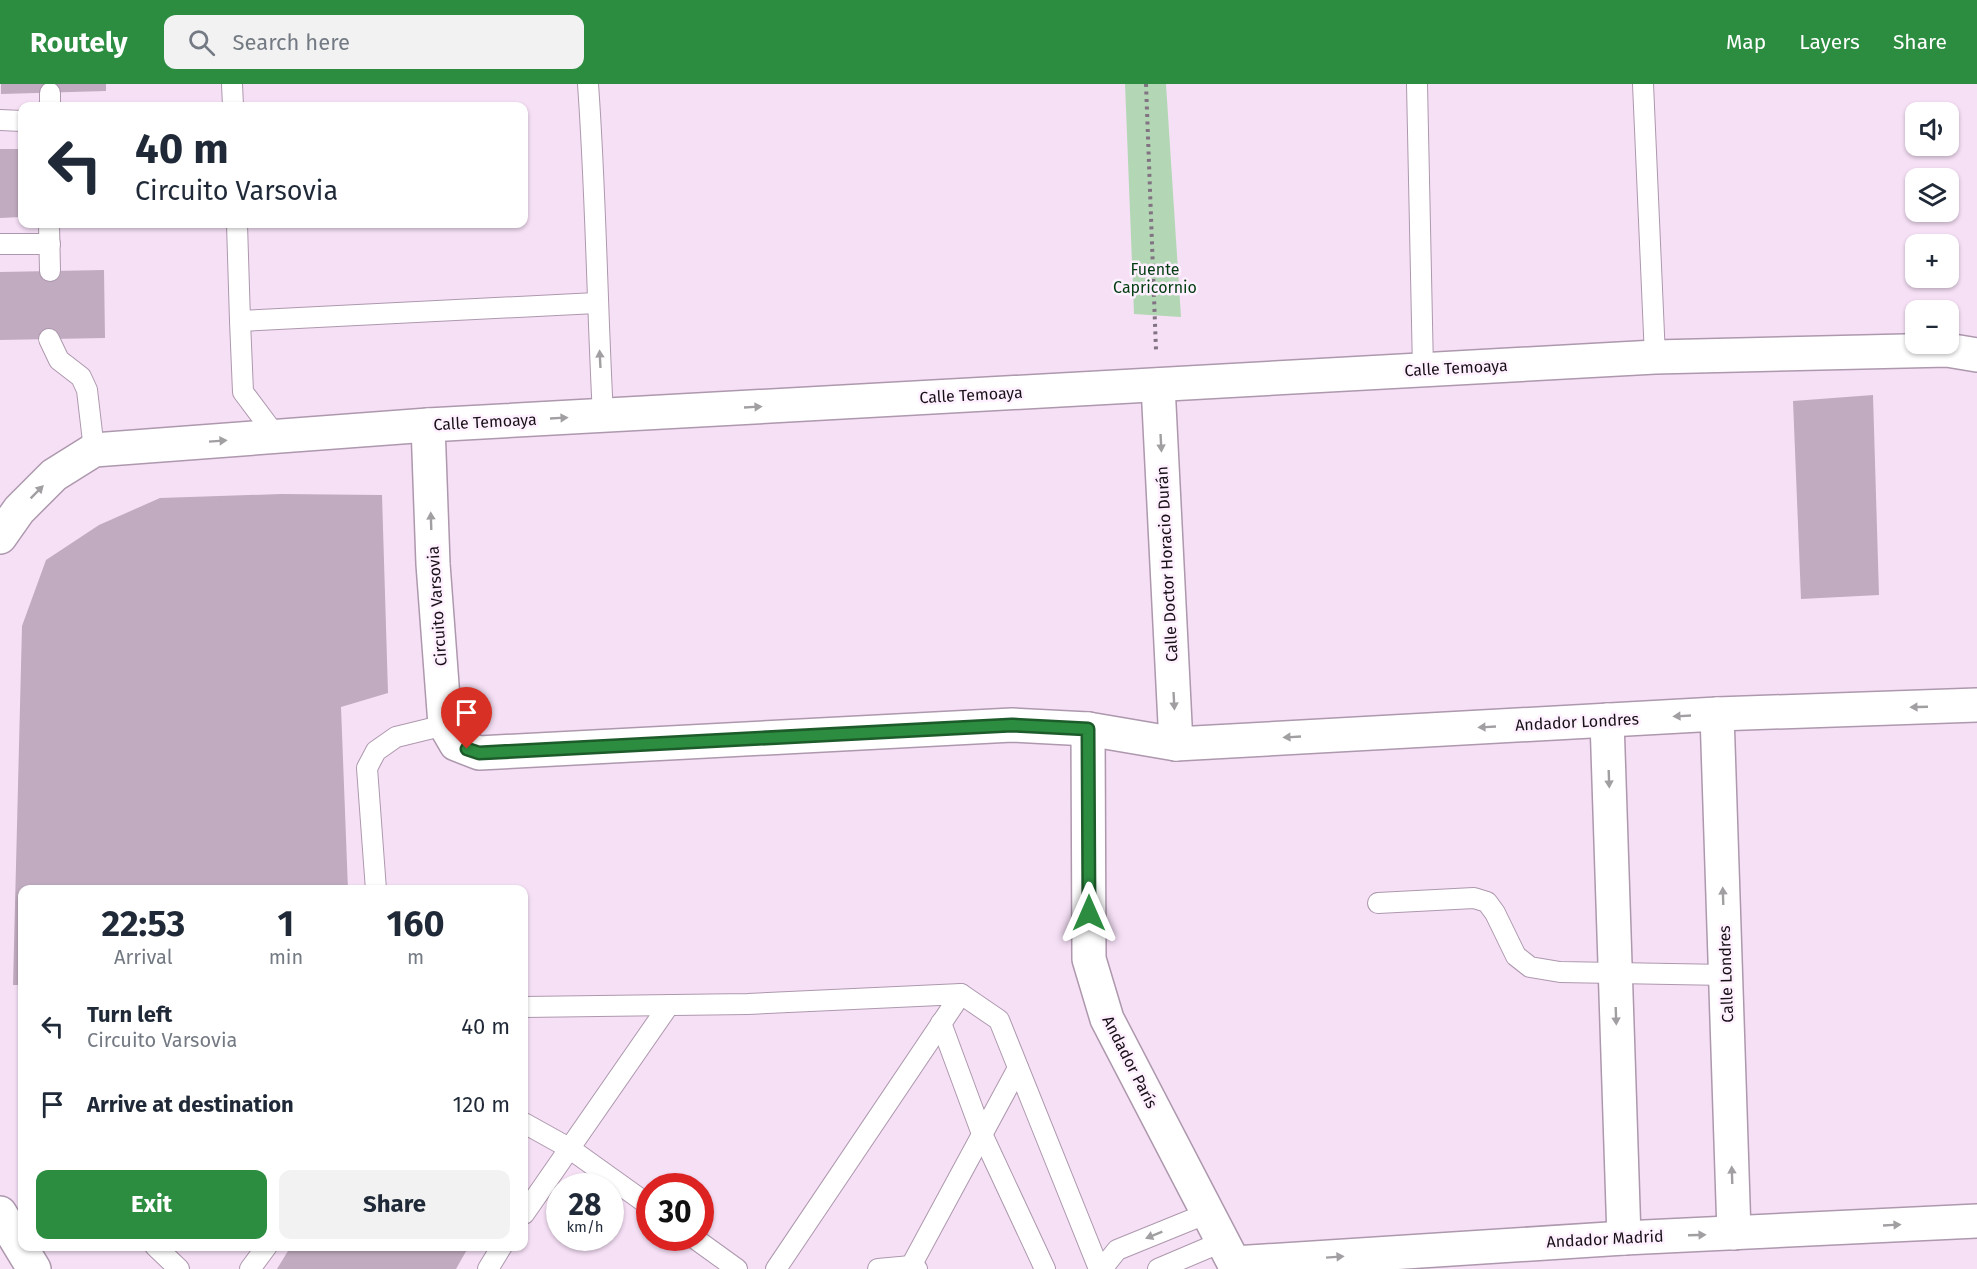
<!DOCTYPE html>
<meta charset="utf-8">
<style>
:root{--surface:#fff;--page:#f2f2f3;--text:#1f2937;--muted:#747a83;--accent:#2c8d41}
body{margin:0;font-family:"Fira Sans",sans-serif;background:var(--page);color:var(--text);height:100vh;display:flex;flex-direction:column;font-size:22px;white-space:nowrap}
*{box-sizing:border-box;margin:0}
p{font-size:20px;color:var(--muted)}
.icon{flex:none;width:33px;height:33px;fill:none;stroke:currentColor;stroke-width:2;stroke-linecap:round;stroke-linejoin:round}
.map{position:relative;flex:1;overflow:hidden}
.side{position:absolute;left:18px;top:801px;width:510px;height:366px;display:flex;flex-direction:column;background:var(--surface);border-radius:12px;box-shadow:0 2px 4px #0004}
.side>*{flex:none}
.banner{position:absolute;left:18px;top:18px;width:510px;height:126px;border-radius:12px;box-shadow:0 2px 4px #0004;background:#fff;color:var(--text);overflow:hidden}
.controls{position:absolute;left:1905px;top:18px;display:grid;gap:12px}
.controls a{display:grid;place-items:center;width:54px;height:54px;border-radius:12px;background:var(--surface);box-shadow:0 2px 4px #0004;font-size:30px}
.speed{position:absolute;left:546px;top:1089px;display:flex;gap:12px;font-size:30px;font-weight:700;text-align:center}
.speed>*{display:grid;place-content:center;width:78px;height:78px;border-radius:50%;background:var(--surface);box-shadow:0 2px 4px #0004;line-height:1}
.speed small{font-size:15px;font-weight:400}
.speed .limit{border:9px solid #d22;background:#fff;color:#111}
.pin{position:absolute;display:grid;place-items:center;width:51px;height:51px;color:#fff;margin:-62px -26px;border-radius:50% 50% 50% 0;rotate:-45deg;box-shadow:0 0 6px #0007}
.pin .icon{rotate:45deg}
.me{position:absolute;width:66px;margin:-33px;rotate:0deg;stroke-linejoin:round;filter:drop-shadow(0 0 4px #0008)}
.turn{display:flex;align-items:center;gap:21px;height:126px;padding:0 18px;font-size:27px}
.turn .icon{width:78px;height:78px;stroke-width:2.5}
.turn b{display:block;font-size:42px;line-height:51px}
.eta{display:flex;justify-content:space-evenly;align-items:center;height:102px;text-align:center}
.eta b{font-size:36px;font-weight:700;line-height:42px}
.primary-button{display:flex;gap:12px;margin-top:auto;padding:12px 18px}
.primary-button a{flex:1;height:69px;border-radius:12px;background:var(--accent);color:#fff;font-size:24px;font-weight:700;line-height:69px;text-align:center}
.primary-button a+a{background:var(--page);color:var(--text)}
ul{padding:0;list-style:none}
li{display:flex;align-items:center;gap:18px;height:78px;padding:0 18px}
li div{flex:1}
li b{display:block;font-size:22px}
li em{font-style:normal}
header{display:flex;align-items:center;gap:36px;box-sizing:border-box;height:84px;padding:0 30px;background:var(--accent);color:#fff}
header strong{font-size:28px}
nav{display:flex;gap:33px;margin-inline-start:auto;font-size:21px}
.search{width:420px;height:54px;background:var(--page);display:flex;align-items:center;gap:15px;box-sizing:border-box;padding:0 21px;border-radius:12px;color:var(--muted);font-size:22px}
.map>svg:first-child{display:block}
.green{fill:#b3d7b5}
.building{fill:#c1abc0}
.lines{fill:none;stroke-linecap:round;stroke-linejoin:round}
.service-casing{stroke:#ad98ad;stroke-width:22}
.minor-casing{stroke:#ad98ad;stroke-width:36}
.tertiary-casing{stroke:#ad98ad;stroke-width:36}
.secondary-casing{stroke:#ad98ad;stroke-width:36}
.path{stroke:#817381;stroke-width:4;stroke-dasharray:3 4.5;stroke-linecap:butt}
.service{stroke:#fff;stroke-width:20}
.minor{stroke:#fff;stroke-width:33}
.tertiary{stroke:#fff;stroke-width:33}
.secondary{stroke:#fff;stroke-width:33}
.oneway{fill:#a29fa2}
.route-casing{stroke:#1d5c2a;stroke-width:15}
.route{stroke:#2c8d41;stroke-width:10}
.labels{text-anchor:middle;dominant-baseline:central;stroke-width:5;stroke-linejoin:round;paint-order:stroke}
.park-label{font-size:16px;fill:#003c10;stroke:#fef0fe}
.street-label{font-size:16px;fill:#171017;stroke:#fef0fe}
</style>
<header>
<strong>Routely</strong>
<div class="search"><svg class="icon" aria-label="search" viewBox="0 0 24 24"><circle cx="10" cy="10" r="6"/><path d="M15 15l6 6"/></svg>Search here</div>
<nav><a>Map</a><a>Layers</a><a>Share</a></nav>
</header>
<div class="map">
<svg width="1977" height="1185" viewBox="0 0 1977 1185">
<rect width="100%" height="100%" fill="#f6e0f6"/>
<!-- green -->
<path class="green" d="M1125 0H1166L1181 233 1134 230Z"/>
<!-- building -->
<g class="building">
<path d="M1 0H106V7L1 10Z"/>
<path d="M0 65H22V133L0 134Z"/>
<path d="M104 186 105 254 0 256V188Z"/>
<path d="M1873 311 1879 511 1801 515 1793 317Z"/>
<path d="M281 410 382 411 388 609 341 623 348 806H22V901H13L22 542 46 476 99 441 160 414Z"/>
<path d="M291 1162H469L456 1185H277Z"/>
</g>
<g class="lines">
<!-- service casing -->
<g class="service-casing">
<g id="service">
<path d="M232 0 233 22"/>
<path d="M588 0C596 110 597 221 603 331"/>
<path d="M1417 0 1423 286"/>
<path d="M1643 0 1655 273"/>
<path d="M50 22V9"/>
<path d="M0 36 22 37"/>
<path d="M49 140 50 187"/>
<path d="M237 140 240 237 596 219"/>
<path d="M0 160H50"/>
<path d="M240 237 243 308 276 352"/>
<path d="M49 255 59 276 81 293 87 306 94 366"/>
<path d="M376 806 367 684 376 667 396 653 445 641"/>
<path d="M1378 819 1474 814 1487 818 1495 829 1516 872 1530 883 1560 888 1726 891"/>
<path d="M524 923 748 920 961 910 999 936 1099 1185"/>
<path d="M941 939 982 1050 1045 1185"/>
<path d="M524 1039 569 1064 650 1122"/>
<path d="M524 1130 669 921"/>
<path d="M694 1154 737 1185"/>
<path d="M155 1162 179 1185"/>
<path d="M911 1182 1018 984"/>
<path d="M250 1185 267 1162"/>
<path d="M488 1185 502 1162"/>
<path d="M776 1185 961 910"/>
<path d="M878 1185 911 1182 917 1185"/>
<path d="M1102 1185 1117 1166 1208 1129"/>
<path d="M1158 1185 1224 1157"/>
</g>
</g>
<!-- minor casing -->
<g class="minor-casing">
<g id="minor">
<path d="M1158 301 1176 660"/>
<path d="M428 341 433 480 445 641 456 660 479 669 1012 641 1088 645 1176 660 1717 630 1977 621"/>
<path d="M1717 630 1734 1149"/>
<path d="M1607 636 1624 1154"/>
<path d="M1088 645 1089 875 1107 935 1237 1185"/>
<path d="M1234 1179 1624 1154 1977 1137"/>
</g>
</g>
<!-- tertiary casing -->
<g class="tertiary-casing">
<path id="tertiary" d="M0 453 19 426 54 391 94 366 428 341 1655 273 1947 266 1977 271"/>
</g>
<!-- secondary casing -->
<g class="secondary-casing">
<path id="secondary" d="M0 1129 34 1185"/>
</g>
<!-- path -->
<path class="path" d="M1146 0 1156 266"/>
<!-- service -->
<use href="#service" class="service"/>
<!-- minor -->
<use href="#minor" class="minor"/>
<!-- tertiary -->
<use href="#tertiary" class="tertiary"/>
<!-- secondary -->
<use href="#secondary" class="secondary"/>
</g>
<!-- one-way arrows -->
<defs><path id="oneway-solid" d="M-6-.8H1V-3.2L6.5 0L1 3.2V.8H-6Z" transform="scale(1.5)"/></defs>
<g class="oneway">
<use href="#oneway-solid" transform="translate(600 275) rotate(-93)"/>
<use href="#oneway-solid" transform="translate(753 323) rotate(-3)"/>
<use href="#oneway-solid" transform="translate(559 334) rotate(-3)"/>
<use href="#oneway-solid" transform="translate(218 357) rotate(-4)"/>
<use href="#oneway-solid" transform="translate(1161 359) rotate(87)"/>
<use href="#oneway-solid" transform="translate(37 408) rotate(-45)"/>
<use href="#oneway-solid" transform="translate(431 437) rotate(-92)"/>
<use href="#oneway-solid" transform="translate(1174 617) rotate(87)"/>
<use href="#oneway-solid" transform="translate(1919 623) rotate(178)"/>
<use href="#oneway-solid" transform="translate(1682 632) rotate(177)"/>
<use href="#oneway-solid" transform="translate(1487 643) rotate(177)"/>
<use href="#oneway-solid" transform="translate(1292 653) rotate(177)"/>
<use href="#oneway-solid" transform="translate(1609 695) rotate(88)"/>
<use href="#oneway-solid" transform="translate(1723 812) rotate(-92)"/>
<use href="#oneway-solid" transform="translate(1616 932) rotate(88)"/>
<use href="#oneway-solid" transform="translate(1732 1091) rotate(-92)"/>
<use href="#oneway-solid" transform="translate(1892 1141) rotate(-3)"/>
<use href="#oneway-solid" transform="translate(1154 1151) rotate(158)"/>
<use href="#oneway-solid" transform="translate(1697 1151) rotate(-2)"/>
<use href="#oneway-solid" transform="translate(1335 1173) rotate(-4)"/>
</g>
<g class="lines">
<!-- route casing -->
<g class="route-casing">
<path id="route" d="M467 665 479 669 1012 641 1088 645 1089 829"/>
</g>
<!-- route -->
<use href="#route" class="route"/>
</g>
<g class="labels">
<!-- park labels -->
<g class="park-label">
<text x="1155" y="185">Fuente<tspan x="1155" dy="18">Capricornio</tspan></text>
</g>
<!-- street labels -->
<g class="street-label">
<text transform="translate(1456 284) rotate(-3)">Calle Temoaya</text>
<text transform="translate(971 311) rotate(-3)">Calle Temoaya</text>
<text transform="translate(485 338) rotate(-3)">Calle Temoaya</text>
<text transform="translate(1167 480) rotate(-93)">Calle Doctor Horacio Durán</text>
<text transform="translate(437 522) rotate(-94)">Circuito Varsovia</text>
<text transform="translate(1577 638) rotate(-3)">Andador Londres</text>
<text transform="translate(1726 890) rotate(-92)">Calle Londres</text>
<text transform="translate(1130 978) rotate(63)">Andador París</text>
<text transform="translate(1605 1155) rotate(-3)">Andador Madrid</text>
</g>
</g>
</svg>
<div class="controls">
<a><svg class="icon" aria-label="sound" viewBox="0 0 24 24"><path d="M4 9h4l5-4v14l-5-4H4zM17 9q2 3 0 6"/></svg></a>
<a><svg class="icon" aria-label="layers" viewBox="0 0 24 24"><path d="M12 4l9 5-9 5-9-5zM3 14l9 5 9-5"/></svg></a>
<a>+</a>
<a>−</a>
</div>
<div class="speed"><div>28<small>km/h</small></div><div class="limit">30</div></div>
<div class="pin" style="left:467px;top:665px;background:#d93025"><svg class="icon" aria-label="arrive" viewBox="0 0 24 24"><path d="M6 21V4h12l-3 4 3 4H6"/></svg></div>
<svg class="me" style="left:1089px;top:829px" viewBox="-20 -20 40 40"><path d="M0-17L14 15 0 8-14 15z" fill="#2c8d41" stroke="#fff" stroke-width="4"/></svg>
<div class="banner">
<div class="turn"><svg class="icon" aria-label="left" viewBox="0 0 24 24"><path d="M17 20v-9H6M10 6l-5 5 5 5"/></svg><div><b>40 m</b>Circuito Varsovia</div></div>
</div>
<section class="side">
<div class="eta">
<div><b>22:53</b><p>Arrival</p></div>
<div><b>1</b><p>min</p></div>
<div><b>160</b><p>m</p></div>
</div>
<ul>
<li><svg class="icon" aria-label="left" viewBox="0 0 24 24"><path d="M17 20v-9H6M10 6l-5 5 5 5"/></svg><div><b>Turn left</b><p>Circuito Varsovia</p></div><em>40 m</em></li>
<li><svg class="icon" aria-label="arrive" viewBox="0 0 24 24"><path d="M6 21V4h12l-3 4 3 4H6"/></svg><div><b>Arrive at destination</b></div><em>120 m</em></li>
</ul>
<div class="primary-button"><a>Exit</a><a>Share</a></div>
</section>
</div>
